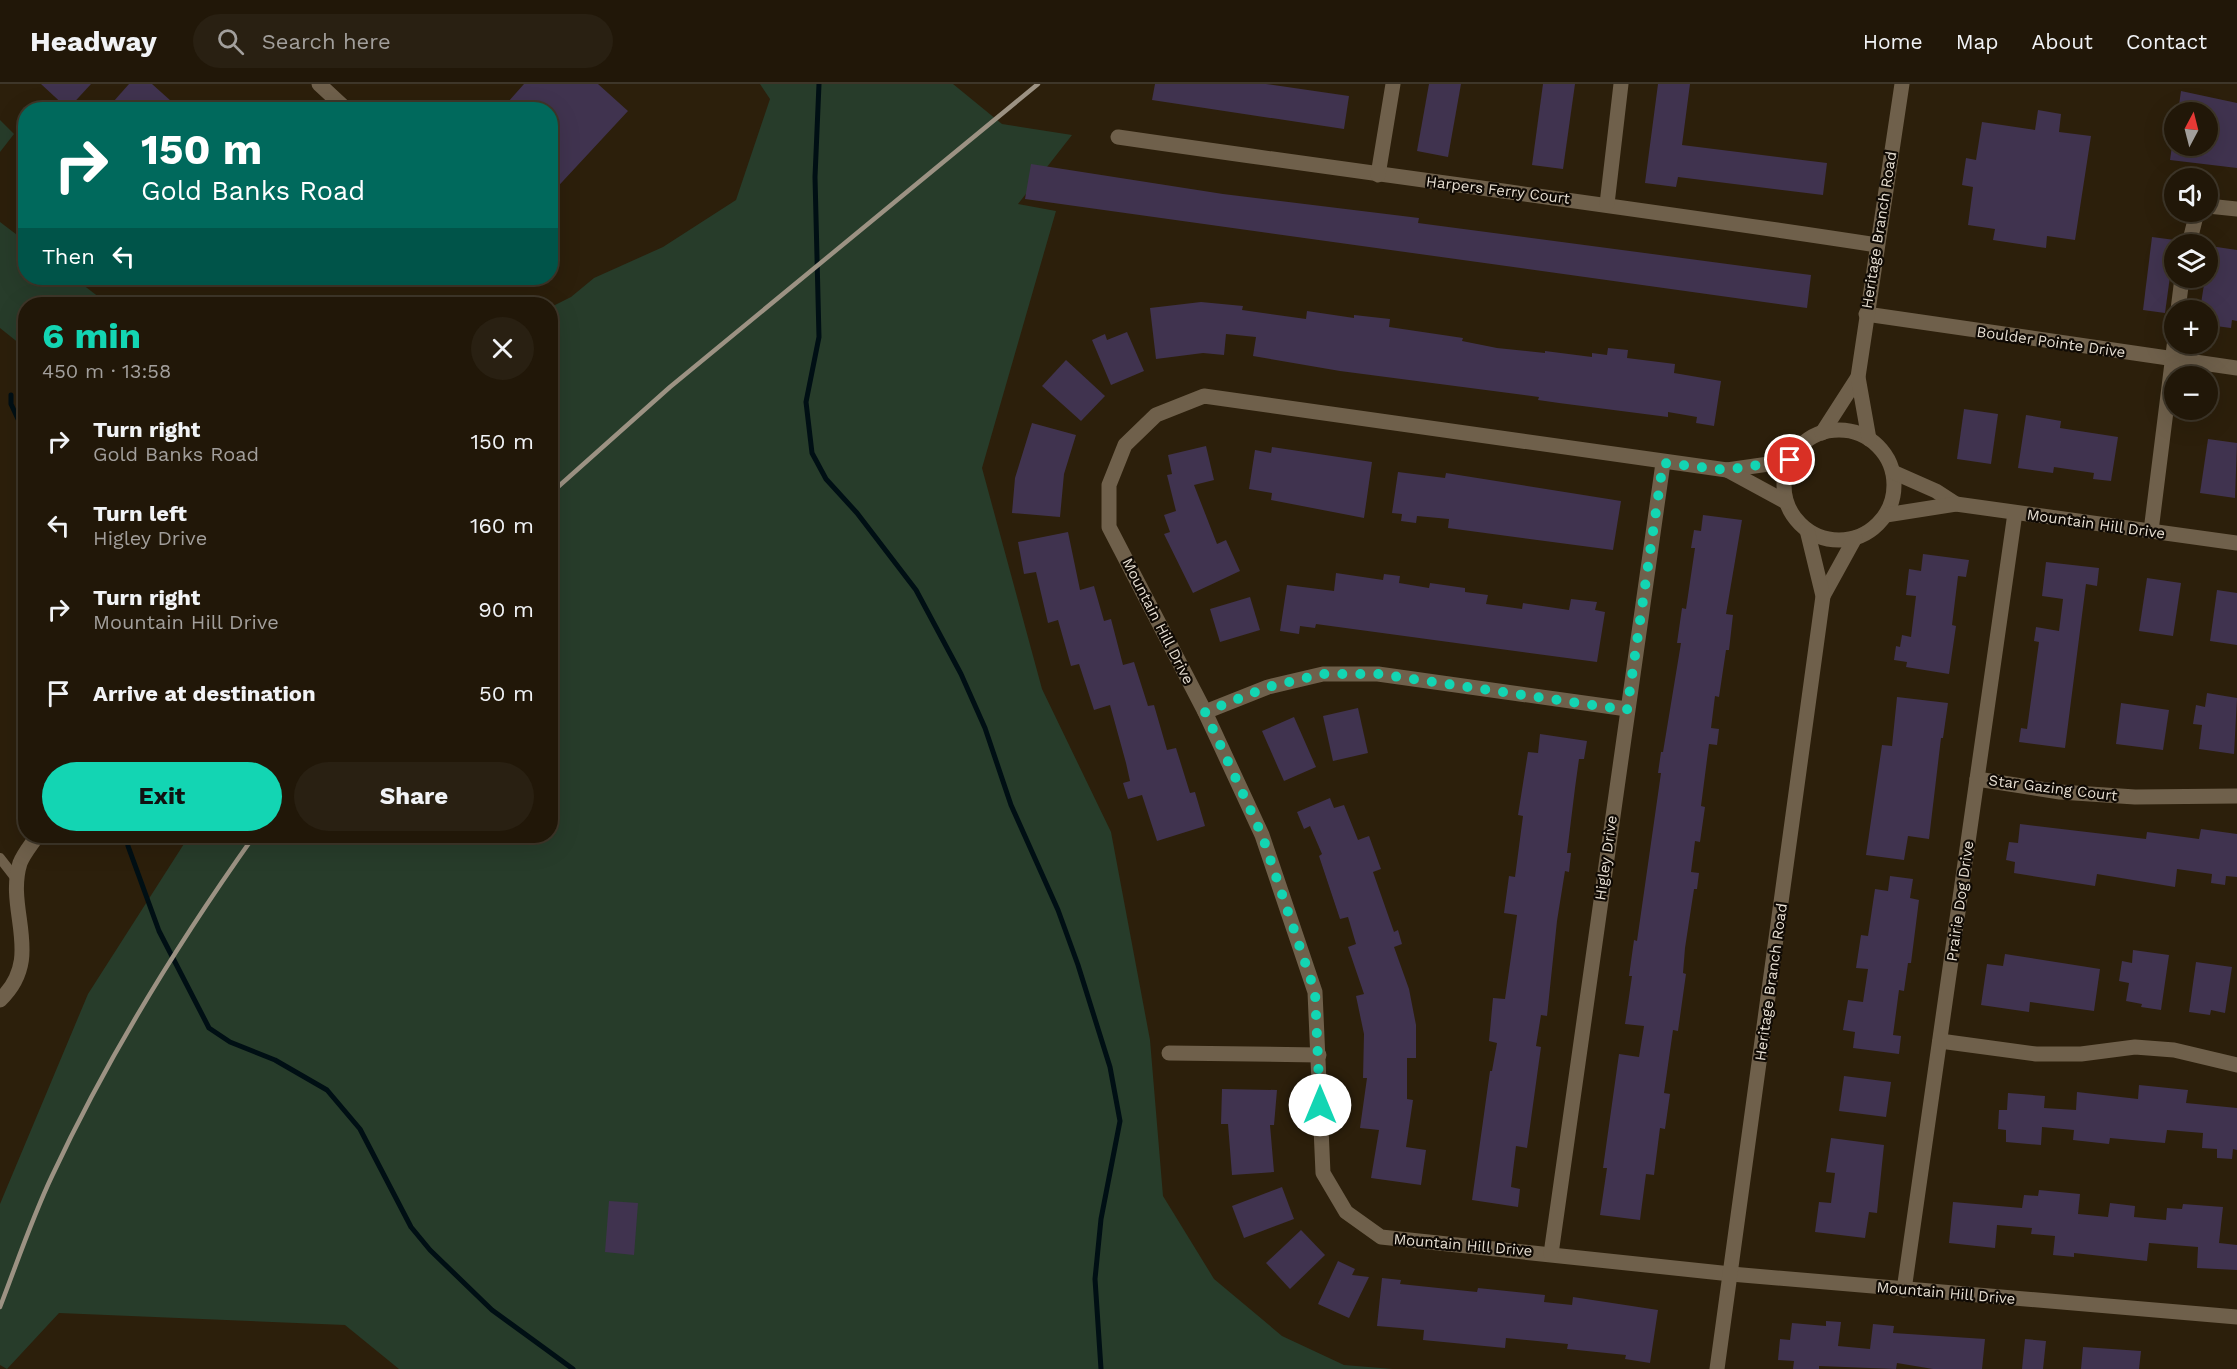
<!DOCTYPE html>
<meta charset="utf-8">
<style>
:root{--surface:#211708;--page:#292012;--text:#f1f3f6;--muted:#a29f9c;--line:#3e3629;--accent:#13d5b3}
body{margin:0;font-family:"Work Sans",sans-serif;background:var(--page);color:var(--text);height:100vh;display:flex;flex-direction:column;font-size:22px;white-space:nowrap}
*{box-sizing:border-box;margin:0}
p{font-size:20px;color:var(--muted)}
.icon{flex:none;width:33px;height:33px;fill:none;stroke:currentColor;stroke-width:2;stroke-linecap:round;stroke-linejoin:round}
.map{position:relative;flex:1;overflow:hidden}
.sheet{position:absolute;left:18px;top:213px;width:540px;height:546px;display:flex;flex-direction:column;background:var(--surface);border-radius:24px;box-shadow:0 6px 24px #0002,0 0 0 2px var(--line)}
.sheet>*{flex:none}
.guide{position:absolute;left:18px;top:18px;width:540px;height:183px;border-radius:24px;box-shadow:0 6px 24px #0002,0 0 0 2px var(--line);background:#00695c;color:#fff;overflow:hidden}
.needle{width:39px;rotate:7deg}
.fabs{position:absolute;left:2164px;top:18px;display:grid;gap:12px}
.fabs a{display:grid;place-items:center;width:54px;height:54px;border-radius:50%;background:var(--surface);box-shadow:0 6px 24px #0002,0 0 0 2px var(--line);font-size:30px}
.pin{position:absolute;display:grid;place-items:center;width:51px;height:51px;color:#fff;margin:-26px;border:3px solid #fff;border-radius:50%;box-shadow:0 2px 6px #0007}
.me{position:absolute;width:66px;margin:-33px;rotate:0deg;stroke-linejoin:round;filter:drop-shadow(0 0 4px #0008)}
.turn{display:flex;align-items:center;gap:21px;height:126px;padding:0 24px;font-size:27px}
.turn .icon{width:78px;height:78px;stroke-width:2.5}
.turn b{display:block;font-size:42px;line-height:51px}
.then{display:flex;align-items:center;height:57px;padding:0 24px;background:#0003;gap:12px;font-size:22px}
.round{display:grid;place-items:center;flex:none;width:63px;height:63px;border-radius:32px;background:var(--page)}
.headline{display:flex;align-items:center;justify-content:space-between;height:102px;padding:0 24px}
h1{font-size:36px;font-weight:700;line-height:45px;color:var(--accent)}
.primary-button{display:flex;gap:12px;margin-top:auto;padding:12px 24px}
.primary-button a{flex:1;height:69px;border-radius:36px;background:var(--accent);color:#111;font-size:24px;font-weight:700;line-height:69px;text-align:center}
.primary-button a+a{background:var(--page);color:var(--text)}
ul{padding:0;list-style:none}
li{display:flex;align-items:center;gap:18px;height:84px;padding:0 24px}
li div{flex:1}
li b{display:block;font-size:22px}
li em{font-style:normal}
header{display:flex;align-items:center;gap:36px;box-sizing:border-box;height:84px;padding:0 30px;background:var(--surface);border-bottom:2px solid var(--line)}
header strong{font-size:28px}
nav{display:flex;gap:33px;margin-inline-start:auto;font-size:21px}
.search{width:420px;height:54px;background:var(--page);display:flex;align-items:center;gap:15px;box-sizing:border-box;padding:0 21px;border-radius:33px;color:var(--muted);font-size:22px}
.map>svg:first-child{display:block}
.green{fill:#273c2a}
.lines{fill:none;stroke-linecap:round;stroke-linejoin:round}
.stream{stroke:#000f14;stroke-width:5}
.building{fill:#40334f}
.service{stroke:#6f604b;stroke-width:10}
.minor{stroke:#6f604b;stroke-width:15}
.rail{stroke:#9c9283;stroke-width:4.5}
.route{stroke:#13d5b3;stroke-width:10;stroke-dasharray:0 18}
.labels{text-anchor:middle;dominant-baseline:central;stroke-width:4.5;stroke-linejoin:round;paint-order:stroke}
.street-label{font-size:15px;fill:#e7dfd3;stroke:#100a04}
</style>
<header>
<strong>Headway</strong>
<div class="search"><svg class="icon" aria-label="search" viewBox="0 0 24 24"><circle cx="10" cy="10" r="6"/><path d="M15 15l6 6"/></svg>Search here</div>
<nav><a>Home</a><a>Map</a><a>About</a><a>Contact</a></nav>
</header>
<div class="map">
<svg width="2237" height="1285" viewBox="0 0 2237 1285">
<rect width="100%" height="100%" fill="#2c1f0b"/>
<!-- green -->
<g class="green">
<path d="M760 0H953L1002 40 1072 51 1018 120 1056 127 982 384 1042 605 1111 748 1150 956 1163 1112 1214 1195 1282 1252 1344 1281 1393 1285H399L345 1241 59 1229 7 1285 0 1281V1120L88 910 189 752H550L551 223 571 213 594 194 663 163 736 116 770 15Z"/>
<path d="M0 36 14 50 0 68Z"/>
<path d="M0 138 25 157 26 194H74L108 220H26L25 264 0 244Z"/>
</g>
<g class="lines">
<!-- stream -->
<g class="stream">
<path d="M819 0 815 93 819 253 806 318 812 369 826 395 857 429 916 506 961 590 985 644 1011 721 1058 826 1078 881 1110 983 1120 1037 1101 1135 1095 1195 1101 1285"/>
<path d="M11 311V320L26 352"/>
<path d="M127 752 128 762 159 847 209 944 230 958 275 976 327 1006 360 1045 411 1143 430 1166 492 1226 573 1285"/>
</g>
</g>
<!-- building -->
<g class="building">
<path d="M41 0H91L68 25Z"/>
<path d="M129 0H152L181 26H106Z"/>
<path d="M524 0H598L628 27 550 111V26H501Z"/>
<path d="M1155 0H1266L1349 12 1344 45 1152 16Z"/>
<path d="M1429 0H1461L1448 73 1417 67Z"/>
<path d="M1543 0H1575L1563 85 1532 81Z"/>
<path d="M1658 0H1690L1682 61 1827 79 1823 111 1678 93 1676 103 1645 99Z"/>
<path d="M2181 7 2237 19V84L2170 76 2172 62H2208V28H2178Z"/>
<path d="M2038 26 2061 30 2059 48 2091 52 2075 156 2047 152 2046 164 1993 156 1995 145 1968 141 1973 103 1962 101 1966 74 1976 76 1982 38 2035 46Z"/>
<path d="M1031 80 1223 110 1419 134 1418 139 1811 191 1807 224 1025 115Z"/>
<path d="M2152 153 2175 156 2165 229 2143 226Z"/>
<path d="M2210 162 2237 166V237L2232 236 2231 244 2208 241V226H2200L2205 194H2208Z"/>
<path d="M1201 218 1243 222 1242 226 1306 235 1307 227 1354 234V231L1390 235 1389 243 1463 254 1462 257 1497 264 1545 269V267L1592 273V269L1607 271 1608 264 1628 266 1627 274 1675 280 1674 289 1721 297 1714 342 1696 339 1697 333 1668 328V333L1559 319 1538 316 1539 313 1340 287 1253 272 1256 253 1226 250 1224 271 1203 269 1156 275 1150 224Z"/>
<path d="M1127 248 1144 287 1111 301 1092 256 1105 250 1107 256Z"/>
<path d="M1066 276 1105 312 1081 337 1042 302Z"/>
<path d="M1964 325 1998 330 1991 380 1957 375Z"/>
<path d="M2026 331 2061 337 2060 344 2118 353 2111 397 2093 395 2094 389 2054 383 2053 389 2018 384Z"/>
<path d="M1032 339 1076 351 1064 390 1060 433 1012 429 1015 394Z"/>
<path d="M2208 355 2237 359 2235 414 2200 409Z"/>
<path d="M1206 362 1214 396 1194 401 1217 460 1226 456 1240 487 1193 509 1164 450 1170 448 1164 431 1176 427 1167 391 1172 390 1168 371Z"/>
<path d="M1272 363 1372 378 1364 434 1271 416 1272 409 1249 405 1255 366 1271 369Z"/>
<path d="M1398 388 1445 394 1446 389 1621 417 1613 466 1448 444 1449 435 1417 432 1416 439 1401 437 1402 430 1392 429Z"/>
<path d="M1703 431 1742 436 1726 530 1733 531 1729 566H1726L1719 613 1715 612 1711 644 1719 645 1717 661 1709 660 1701 722 1705 723 1700 758 1695 757 1691 788 1699 789 1697 805H1694L1685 864 1683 889 1686 890 1678 947 1673 946 1664 1009 1670 1010 1665 1045 1660 1044 1654 1091 1646 1090 1640 1136 1600 1131 1607 1084H1603L1619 970 1639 973 1644 942 1625 940 1632 892H1629L1634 856 1637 857 1661 689H1658L1661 668H1663L1681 559H1677L1682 524 1686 525 1695 464H1691L1694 446 1701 447Z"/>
<path d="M1068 448 1080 506 1094 502 1104 537 1111 535 1123 581 1134 578 1148 622 1154 621 1167 666 1176 664 1190 709 1195 708 1205 742 1157 757 1142 711 1128 715 1123 699 1130 697 1126 679 1110 621 1094 626 1079 580 1071 582 1058 536 1048 539 1036 488 1024 490 1018 458Z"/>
<path d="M1923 470 1969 476 1966 493 1958 492 1952 541 1956 542 1949 590 1906 583 1907 578 1894 576 1896 562 1900 563 1902 551 1911 553 1916 512 1906 511 1909 485 1921 487Z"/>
<path d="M2046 478 2099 484 2097 502 2086 500 2065 664 2019 658 2021 644 2027 645 2039 558 2034 557 2036 543 2059 547 2063 515 2042 512Z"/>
<path d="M1336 489 1383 496 1384 490 1400 492 1399 499 1429 504 1430 499 1465 504V508L1488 511 1486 520 1522 525 1523 519 1569 526 1571 515 1597 518 1595 526 1605 528 1597 578 1316 540 1315 544 1300 542 1299 550 1280 547 1287 501 1334 507Z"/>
<path d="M2147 494 2181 499 2173 552 2139 547Z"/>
<path d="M2217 506 2237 509V561L2210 557Z"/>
<path d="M1250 513 1260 546 1220 558 1210 525Z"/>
<path d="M2207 609 2237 614 2234 670 2199 665 2202 641 2193 640 2196 621 2205 623Z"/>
<path d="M1897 613 1948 619 1943 654H1941L1929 755 1908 752 1904 776 1866 771 1882 661 1892 662Z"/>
<path d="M2121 619 2169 626 2163 666 2116 660Z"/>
<path d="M1358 624 1368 669 1333 677 1323 632Z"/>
<path d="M1294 633 1316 683 1284 697 1262 647Z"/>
<path d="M1540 650 1587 657 1584 675H1579L1575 704 1567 769H1571L1569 788 1565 787 1557 837 1547 932 1541 931 1536 962 1541 963 1527 1064 1516 1062 1511 1103 1520 1105 1518 1123 1472 1116 1490 987H1492L1497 959 1489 957 1493 914 1505 915 1517 831 1504 829 1509 792 1515 793 1523 732 1518 731 1528 668 1538 669Z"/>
<path d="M1330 714 1334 724 1344 721 1358 756 1369 752 1381 785 1373 788 1394 848 1398 846 1402 860 1394 863 1409 905 1416 941V974H1407V1015L1413 1016 1406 1063 1426 1066 1421 1101 1371 1094 1379 1046 1360 1044 1367 994H1363L1364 950 1356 912 1364 910 1348 863 1356 860 1348 833 1340 835 1319 772 1322 770 1310 742 1304 745 1297 728Z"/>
<path d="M2020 740 2146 755 2147 748 2199 755 2201 745 2237 750V793L2226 792 2225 801 2211 799 2212 790 2177 785 2175 803 2097 790 2095 802 2014 789 2015 778 2006 776 2009 758 2018 759Z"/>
<path d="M1890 792 1913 795 1910 814 1919 816 1911 879H1908L1904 907 1899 906 1893 951 1901 952 1899 970 1853 964 1855 948 1843 946 1848 916 1863 918 1868 885 1856 884 1861 851 1868 852 1875 805 1888 807Z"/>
<path d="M2133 866 2169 871 2161 926 2141 923 2142 920 2126 917 2129 899 2119 897 2122 877 2132 879Z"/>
<path d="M2005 870 2100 885 2094 927 2030 918 2029 928 1981 921 1987 880 2003 882Z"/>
<path d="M2196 878 2232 883 2225 929 2211 926 2210 931 2189 928Z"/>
<path d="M1844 992 1891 998 1886 1033 1839 1027Z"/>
<path d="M2139 1001 2188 1006 2186 1019 2237 1024V1066L2233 1065 2232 1075 2217 1074V1065L2202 1064 2203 1049 2167 1046 2165 1059 2110 1054 2109 1060 2073 1056 2074 1046 2042 1043 2041 1061 2006 1058V1046L1998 1045 1999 1026H2007L2008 1009 2045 1012 2044 1024 2076 1026 2077 1008 2138 1015Z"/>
<path d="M1222 1005 1277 1006 1274 1041H1270L1274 1088 1232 1091 1228 1040H1221Z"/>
<path d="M1831 1054 1884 1061 1877 1129 1869 1128 1865 1154 1815 1148 1819 1118 1831 1119 1835 1089 1826 1088Z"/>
<path d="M1282 1103 1294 1135 1244 1154 1232 1122Z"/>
<path d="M2039 1106 2080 1110 2078 1130 2108 1133 2110 1119 2135 1122 2134 1133 2166 1136 2167 1124 2182 1125 2183 1120 2223 1123 2219 1159 2237 1161V1186L2197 1184 2198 1163 2149 1159 2147 1177 2074 1169V1173L2053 1171 2055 1152 2031 1150 2032 1144 1997 1141 1995 1164 1949 1159 1953 1118 2022 1124 2024 1111 2038 1112Z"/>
<path d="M609 1117 638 1119 634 1171 605 1168Z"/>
<path d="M1301 1146 1325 1171 1290 1205 1266 1179Z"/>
<path d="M1338 1177 1355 1185 1352 1191 1369 1193 1349 1234 1318 1220Z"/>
<path d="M1382 1194 1401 1196 1400 1200 1477 1208 1478 1204 1545 1211 1544 1218 1572 1221 1573 1213 1658 1226 1650 1279 1625 1275 1626 1271 1567 1265 1568 1260 1506 1254 1505 1264 1423 1256 1424 1246 1377 1242Z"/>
<path d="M1826 1237 1841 1238 1838 1262 1870 1265 1873 1240 1894 1242 1893 1249 1985 1255 1982 1285H1933L1897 1279 1896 1285 1819 1282V1285H1793L1794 1277 1778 1276 1780 1255 1790 1256 1792 1239 1826 1242Z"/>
<path d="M2025 1255 2046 1257 2043 1285H2022Z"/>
<path d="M2083 1263 2141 1267 2139 1285H2081Z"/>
</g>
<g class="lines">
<!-- service -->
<path class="service" d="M0 774 17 796"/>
<!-- minor -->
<g class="minor">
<path d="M319 0 347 26"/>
<path d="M1118 53C1371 90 1624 122 1877 161"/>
<path d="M1378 91 1393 0"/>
<path d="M1607 120 1621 0"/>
<path d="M2208 122 2237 125"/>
<path d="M2189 160 2197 128"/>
<path d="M2178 226 2182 194"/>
<path d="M1866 230 2237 284"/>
<circle cx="1839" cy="401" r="55"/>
<path d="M1822 349 1858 293"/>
<path d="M1869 355 1858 293 1902 0"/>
<path d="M1790 377 1727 386 1204 312 1156 331 1125 361 1109 401V443L1205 628 1262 751 1315 908 1323 1089 1346 1128 1381 1153 1731 1190 2237 1233"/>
<path d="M1727 386 1786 418"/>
<path d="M1893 388 1936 407 1956 420"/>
<path d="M1886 431 1956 420 2237 459"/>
<path d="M2151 447 2175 255"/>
<path d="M1823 512 1855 454"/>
<path d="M1205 628 1268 603 1323 590H1378L1627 625"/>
<path d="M1977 695 2060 708 2135 713 2237 712"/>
<path d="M0 916C45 873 5 827 20 779 24 769 32 760 37 752"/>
<path d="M1940 957 2036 970H2081L2135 963 2174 966 2237 981"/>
<path d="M1169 969 1319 971"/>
<path d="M1551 1170 1663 379"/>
<path d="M1904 1206 2015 429"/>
<path d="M1717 1285 1823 512 1807 446"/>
</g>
<!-- rail -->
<g class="rail">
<path d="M550 410 670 303 1038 0"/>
<path d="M0 1223C17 1179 32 1134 52 1092 108 972 178 859 254 752"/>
</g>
</g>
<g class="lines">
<!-- route -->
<path class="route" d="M1320 1021 1315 908 1262 751 1205 628 1268 603 1323 590H1378L1627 626 1663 379 1726 386 1790 376"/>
</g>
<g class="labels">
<!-- street labels -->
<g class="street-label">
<text transform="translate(1498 106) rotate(7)">Harpers Ferry Court</text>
<text transform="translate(1879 146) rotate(-81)">Heritage Branch Road</text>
<text transform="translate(2051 258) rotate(8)">Boulder Pointe Drive</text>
<text transform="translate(2096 440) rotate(8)">Mountain Hill Drive</text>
<text transform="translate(1158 537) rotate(63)">Mountain Hill Drive</text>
<text transform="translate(2053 704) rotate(7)">Star Gazing Court</text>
<text transform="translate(1606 774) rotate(-82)">Higley Drive</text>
<text transform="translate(1960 817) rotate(-82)">Prairie Dog Drive</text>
<text transform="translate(1771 898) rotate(-82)">Heritage Branch Road</text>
<text transform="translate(1463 1161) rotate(5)">Mountain Hill Drive</text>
<text transform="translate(1946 1209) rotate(5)">Mountain Hill Drive</text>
</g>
</g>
</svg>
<div class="fabs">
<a><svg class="needle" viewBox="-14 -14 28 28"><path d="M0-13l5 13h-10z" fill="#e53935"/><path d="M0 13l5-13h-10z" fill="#a29f9c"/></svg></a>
<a><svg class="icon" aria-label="sound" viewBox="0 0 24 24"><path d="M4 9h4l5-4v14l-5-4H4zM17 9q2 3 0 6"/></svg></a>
<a><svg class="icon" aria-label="layers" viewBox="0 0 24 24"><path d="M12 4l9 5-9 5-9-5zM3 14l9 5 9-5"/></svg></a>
<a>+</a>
<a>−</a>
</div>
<div class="pin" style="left:1790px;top:376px;background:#d93025"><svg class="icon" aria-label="arrive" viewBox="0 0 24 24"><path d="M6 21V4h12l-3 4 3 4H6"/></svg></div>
<svg class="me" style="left:1320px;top:1021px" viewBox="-20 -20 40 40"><circle r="19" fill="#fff"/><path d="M0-13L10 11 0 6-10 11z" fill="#13d5b3"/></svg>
<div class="guide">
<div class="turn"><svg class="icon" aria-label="right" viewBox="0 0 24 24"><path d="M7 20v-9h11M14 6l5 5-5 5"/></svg><div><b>150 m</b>Gold Banks Road</div></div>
<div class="then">Then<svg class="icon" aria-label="left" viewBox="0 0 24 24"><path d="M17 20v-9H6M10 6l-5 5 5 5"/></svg></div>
</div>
<section class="sheet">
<div class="headline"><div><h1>6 min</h1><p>450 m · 13:58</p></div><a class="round"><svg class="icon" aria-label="close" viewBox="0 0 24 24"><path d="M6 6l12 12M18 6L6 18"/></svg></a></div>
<ul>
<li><svg class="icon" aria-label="right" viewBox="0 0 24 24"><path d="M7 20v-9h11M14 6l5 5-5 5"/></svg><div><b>Turn right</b><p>Gold Banks Road</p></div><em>150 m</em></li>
<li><svg class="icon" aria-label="left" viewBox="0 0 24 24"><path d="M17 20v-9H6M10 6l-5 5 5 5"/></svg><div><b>Turn left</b><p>Higley Drive</p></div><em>160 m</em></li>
<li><svg class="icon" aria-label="right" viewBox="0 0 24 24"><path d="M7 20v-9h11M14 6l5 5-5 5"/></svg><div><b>Turn right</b><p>Mountain Hill Drive</p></div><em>90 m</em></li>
<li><svg class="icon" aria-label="arrive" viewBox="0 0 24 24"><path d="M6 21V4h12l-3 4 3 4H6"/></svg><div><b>Arrive at destination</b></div><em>50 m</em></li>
</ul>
<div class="primary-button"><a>Exit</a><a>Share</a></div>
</section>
</div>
